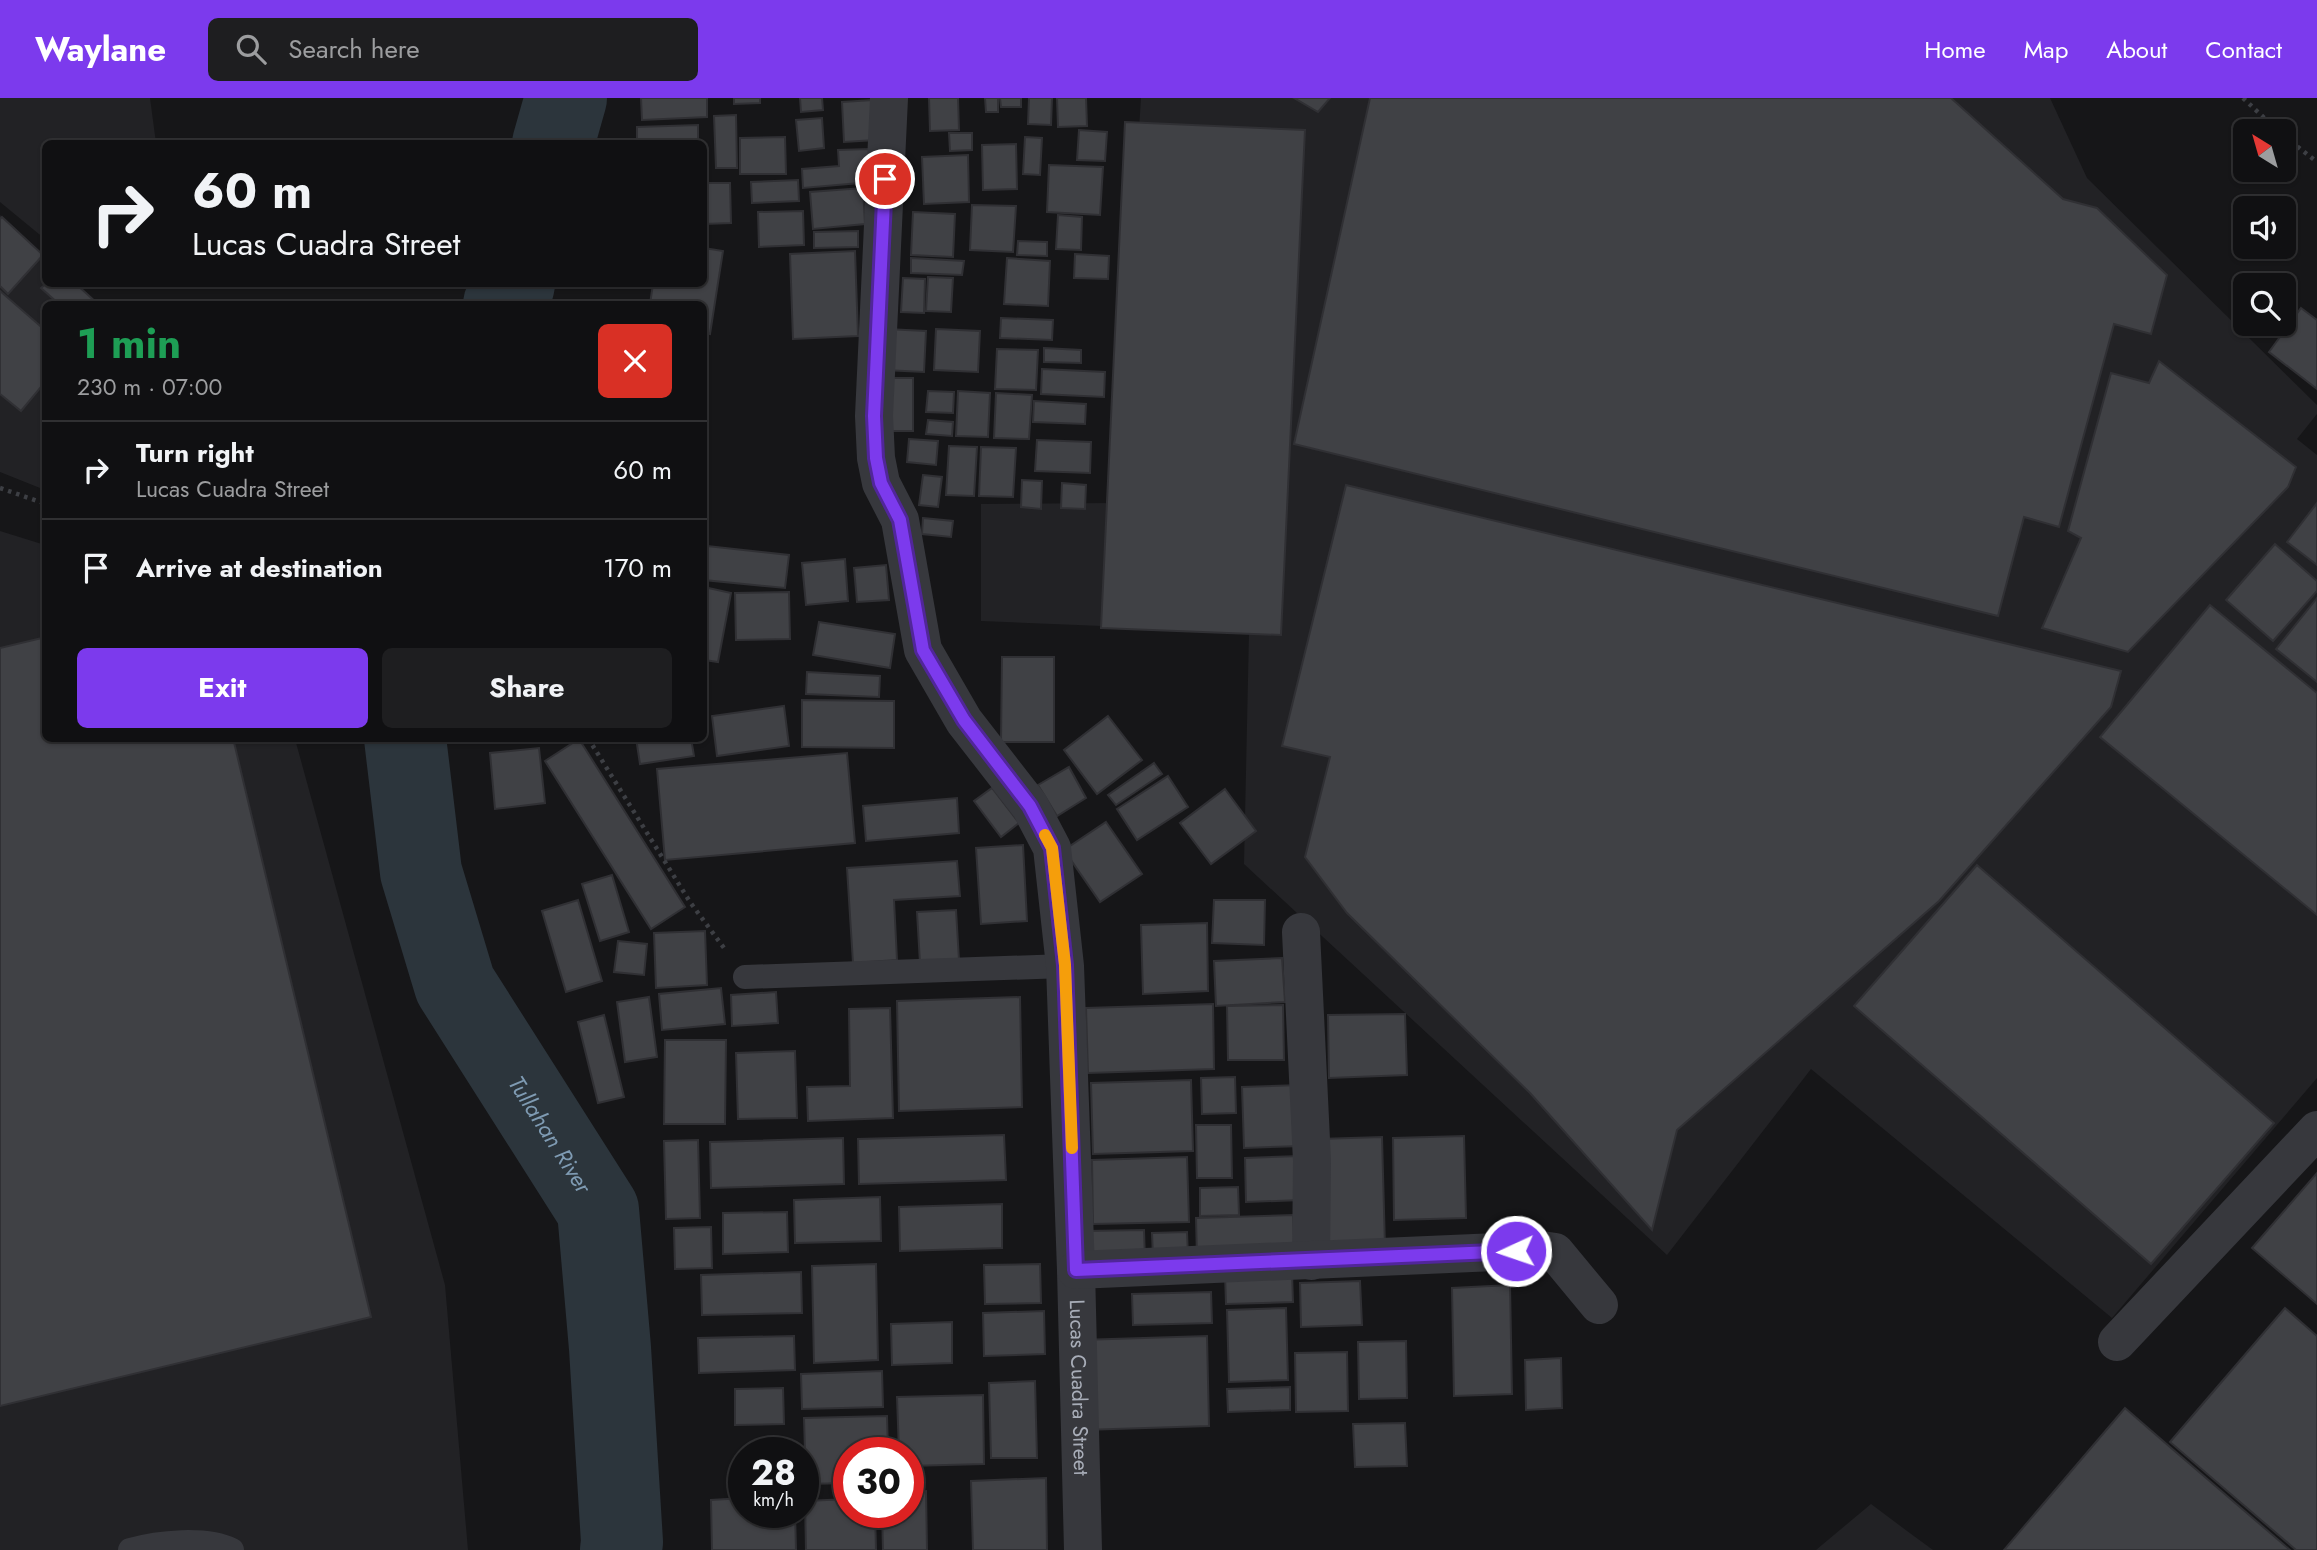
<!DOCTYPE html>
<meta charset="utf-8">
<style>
:root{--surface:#101012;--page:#1e1e20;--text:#f1f3f6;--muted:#9c9d9f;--line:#303032;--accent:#7c3aed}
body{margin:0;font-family:Jost,sans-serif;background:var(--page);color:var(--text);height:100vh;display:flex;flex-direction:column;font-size:26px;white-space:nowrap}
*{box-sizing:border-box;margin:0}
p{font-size:23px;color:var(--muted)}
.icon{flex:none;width:38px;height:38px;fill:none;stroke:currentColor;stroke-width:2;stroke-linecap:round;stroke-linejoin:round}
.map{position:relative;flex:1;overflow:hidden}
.drawer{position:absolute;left:42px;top:203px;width:665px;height:441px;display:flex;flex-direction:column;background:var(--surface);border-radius:10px;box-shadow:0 2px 5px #0004,0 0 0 2px var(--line)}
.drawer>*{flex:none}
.hud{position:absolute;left:42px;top:42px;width:665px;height:147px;border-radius:10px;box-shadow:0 2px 5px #0004,0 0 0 2px var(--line);background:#101012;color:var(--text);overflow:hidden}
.needle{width:46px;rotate:323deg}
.controls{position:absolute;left:2233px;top:21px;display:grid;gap:14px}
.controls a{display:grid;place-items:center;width:63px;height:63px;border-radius:10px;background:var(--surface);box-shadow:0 2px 5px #0004,0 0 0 2px var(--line);font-size:35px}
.speed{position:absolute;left:728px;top:1339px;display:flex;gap:14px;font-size:35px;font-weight:700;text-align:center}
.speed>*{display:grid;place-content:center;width:91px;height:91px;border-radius:50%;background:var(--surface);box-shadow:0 2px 5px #0004,0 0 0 2px var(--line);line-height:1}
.speed small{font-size:18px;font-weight:400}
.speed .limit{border:10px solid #d22;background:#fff;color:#111}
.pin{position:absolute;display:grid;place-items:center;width:60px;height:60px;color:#fff;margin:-30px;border:4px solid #fff;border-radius:50%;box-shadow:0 2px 7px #0007}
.me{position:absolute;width:77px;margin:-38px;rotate:267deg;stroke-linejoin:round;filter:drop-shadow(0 0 5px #0008)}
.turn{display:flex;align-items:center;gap:24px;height:147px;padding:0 35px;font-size:32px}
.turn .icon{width:91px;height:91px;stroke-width:2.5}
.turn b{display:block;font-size:49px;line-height:60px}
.round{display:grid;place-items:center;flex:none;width:74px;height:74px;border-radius:10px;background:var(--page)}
.head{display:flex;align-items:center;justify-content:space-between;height:119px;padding:0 35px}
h1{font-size:42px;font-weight:700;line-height:52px;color:#1e9e55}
.button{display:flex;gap:14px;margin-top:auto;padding:14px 35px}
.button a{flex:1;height:80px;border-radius:10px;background:var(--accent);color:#fff;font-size:28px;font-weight:700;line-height:80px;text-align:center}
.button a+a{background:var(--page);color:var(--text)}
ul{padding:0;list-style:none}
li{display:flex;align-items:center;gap:21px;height:98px;padding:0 35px;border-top:2px solid var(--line)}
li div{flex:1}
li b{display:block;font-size:26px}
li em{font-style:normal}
header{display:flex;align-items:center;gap:42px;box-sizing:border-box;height:98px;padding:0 35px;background:var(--accent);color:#fff}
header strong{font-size:33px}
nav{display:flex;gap:38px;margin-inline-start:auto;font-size:24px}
.search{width:490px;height:63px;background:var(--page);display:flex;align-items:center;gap:18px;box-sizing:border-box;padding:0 24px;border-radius:10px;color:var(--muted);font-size:26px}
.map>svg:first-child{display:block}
.built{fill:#222225}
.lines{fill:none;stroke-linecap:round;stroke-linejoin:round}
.river{stroke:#2c353c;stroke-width:82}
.building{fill:#404145;stroke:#303034;stroke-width:2}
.path{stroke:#3d3f44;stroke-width:4.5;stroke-dasharray:3.5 5;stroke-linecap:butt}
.lane{stroke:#37383d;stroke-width:24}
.street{stroke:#37383d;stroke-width:38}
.route-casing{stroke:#51269a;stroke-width:18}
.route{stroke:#7c3aed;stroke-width:12}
.slow{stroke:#f59e0b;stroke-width:12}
.labels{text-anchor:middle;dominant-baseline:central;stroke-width:7;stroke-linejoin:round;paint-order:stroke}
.street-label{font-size:21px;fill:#a8adb8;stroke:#111113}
.water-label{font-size:23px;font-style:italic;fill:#7f9bb3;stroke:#111113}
</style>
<header>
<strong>Waylane</strong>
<div class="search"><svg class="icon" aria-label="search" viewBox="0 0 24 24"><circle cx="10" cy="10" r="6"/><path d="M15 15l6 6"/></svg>Search here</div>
<nav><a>Home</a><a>Map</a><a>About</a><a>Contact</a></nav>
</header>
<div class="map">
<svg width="2317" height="1452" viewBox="0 0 2317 1452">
<rect width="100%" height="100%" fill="#161618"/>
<!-- built -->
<g class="built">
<path d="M0 0H150L156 45 46 46 45 141 0 104Z"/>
<path d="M1141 0H2050L2087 80 2317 307V316L2297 341 2317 357V980L2112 1220 1811 971 1667 1157 1244 766 1249 534 981 523V406L1115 405Z"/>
<path d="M0 117 45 159 46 186H73L96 206H46L45 392 0 374Z"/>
<path d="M0 433 45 447 46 640 295 641 445 1187 468 1452H0Z"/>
<path d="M1871 1406 1907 1433 1933 1452H1816Z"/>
</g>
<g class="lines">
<!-- river -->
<g class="river">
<path d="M553 46 566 0"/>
<path d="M504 206 510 201 514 186"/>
<path id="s1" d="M405 640 421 774 455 887 598 1112 610 1250 622 1444 621 1452"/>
</g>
</g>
<!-- building -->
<g class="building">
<path d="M641 0H707V19L642 22Z"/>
<path d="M734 0H760V5L734 6Z"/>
<path d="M800 0H822L823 12 801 14Z"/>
<path d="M929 0H958L959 32 930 33Z"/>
<path d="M985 0H998V14H986Z"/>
<path d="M1000 0H1021V9H1001Z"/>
<path d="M1029 0H1052L1051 27 1028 26Z"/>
<path d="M1057 0H1086L1087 28 1058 29Z"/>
<path d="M1294 0H1330L1318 14Z"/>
<path d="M1370 0H1951L2063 101 2097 110 2167 177 2151 236 2114 226 2059 429 2024 419 1998 518 1294 346Z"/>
<path d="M873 2 876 42 844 44 842 4Z"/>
<path d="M736 17 737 70H716L714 18Z"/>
<path d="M822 20 824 50 799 53 796 22Z"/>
<path d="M1125 24 1305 32 1281 537 1101 530Z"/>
<path d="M698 27V46H637V29Z"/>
<path d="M1079 32 1107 34 1105 63 1077 62Z"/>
<path d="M949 35H972V52L950 53Z"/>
<path d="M785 39 786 76H740V40Z"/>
<path d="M1025 39 1042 40 1040 77 1023 76Z"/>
<path d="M1016 46 1017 91 983 92 982 47Z"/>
<path d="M870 51 871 84 803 90 802 71 839 68 838 52Z"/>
<path d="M968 57 969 104 924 106 922 59Z"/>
<path d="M1049 67 1103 69 1100 117 1047 114Z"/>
<path d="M798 82 799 103 752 105 751 84Z"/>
<path d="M704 85H730L731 125 704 126Z"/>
<path d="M863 90 865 126 813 131 810 94Z"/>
<path d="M972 107 1016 108 1013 154 970 152Z"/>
<path d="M803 113 804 147 759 149 758 114Z"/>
<path d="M913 114 955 116 953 159 911 157Z"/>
<path d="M1058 117 1082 119 1081 152 1056 151Z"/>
<path d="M2 119 43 157 8 196 0 188V121Z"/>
<path d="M858 133V149L814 150V134Z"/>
<path d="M1018 143 1047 144V158L1017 157Z"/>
<path d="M704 150 723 153 710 236 704 235V206H650L653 186H704Z"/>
<path d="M855 153 858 238 793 241 790 156Z"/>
<path d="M1075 156 1109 158 1108 181 1074 180Z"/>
<path d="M911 160 964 163 962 177 911 175Z"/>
<path d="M1007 160 1050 163 1048 208 1004 206Z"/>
<path d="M928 179 953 180 951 214 926 213Z"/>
<path d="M903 180 925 181 924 215 901 214Z"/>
<path d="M46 186H76L98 206H59L41 190Z"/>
<path d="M0 193 46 233V283L21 313 0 296Z"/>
<path d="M2301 210 2317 222V291L2269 254Z"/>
<path d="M1001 220 1053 222 1052 242 1000 240Z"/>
<path d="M886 231 926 233 924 274 884 272Z"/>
<path d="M936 231 980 233 978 274 934 272Z"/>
<path d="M1044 250 1081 252V265L1044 264Z"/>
<path d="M997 251 1038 252 1036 292 995 291Z"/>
<path d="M2159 263 2296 369 2288 389 2128 554 2042 530 2081 440 2068 433 2111 275 2149 285Z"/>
<path d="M1042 271 1105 274 1104 299 1041 296Z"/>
<rect x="881" y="280" width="32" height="53"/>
<path d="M928 293 954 294 953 315 926 314Z"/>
<path d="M958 293 990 295 988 339 956 338Z"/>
<path d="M996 295 1032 297 1029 341 994 340Z"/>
<path d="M1034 303 1086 306 1085 326 1033 324Z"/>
<path d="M928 322 953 324 952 338 926 336Z"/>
<path d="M909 341 938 343 936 367 907 364Z"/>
<path d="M1037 342 1091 344 1090 375 1035 373Z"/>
<path d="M949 348 977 349 974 398 946 397Z"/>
<path d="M981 349 1016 350 1013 399 979 398Z"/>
<path d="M923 377 942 379 938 409 919 407Z"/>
<path d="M1022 382 1042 383 1041 411 1021 409Z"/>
<path d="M1062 385 1086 387 1085 411 1061 410Z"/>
<path d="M1346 387 2121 573 2111 609 1939 803 1677 1032 1652 1132 1530 995 1347 815 1305 759 1330 659 1282 648Z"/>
<path d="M2317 405V467L2287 444Z"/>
<path d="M923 420 953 423 951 439 922 436Z"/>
<path d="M2275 446 2317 483V493L2273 543 2226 502Z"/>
<path d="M707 448 789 457 785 490 704 482Z"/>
<path d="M845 461 848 503 806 507 802 465Z"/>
<path d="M886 467 889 502 857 504 854 470Z"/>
<path d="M704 489 731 495 718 564 704 562Z"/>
<path d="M789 494 790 541 736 542 735 495Z"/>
<path d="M2317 500V584L2276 551Z"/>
<path d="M2210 507 2317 595V817L2100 639Z"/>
<path d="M819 524 895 536 890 570 813 557Z"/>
<path d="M46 539V640H233L371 1219 0 1308V550Z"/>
<path d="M1002 559H1054V644H1001Z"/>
<path d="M807 574 880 578 879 599 806 596Z"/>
<path d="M802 602 894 603V650L802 649Z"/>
<path d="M784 608 789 648 717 658 712 618Z"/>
<path d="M1108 618 1142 662 1097 696 1064 652Z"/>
<path d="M636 640H691L694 658 640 666Z"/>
<path d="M579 641 685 809 651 831 545 663Z"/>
<path d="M539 650 545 705 495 711 490 655Z"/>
<path d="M847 655 855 745 665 762 657 671Z"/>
<path d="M1154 665 1162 676 1116 707 1108 697Z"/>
<path d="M1069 669 1086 700 1057 718 1038 687Z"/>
<path d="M1168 678 1188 709 1137 742 1117 711Z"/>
<path d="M992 690 1019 725 1001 739 974 703Z"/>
<path d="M1225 691 1256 733 1211 766 1180 725Z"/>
<path d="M957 700 959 735 866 743 863 708Z"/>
<path d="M1106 724 1142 776 1100 804 1064 752Z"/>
<path d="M1023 747 1027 823 981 826 976 750Z"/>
<path d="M957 763 960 798 894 802 897 862 853 865 847 770Z"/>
<path d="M1977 767 2274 1025 2151 1166 1854 908Z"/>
<path d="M612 777 629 834 600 843 582 786Z"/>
<path d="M578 802 602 883 566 894 542 813Z"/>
<path d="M1214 802H1265L1264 847 1212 845Z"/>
<path d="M956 812 959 862 920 865 917 814Z"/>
<path d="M1207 825 1208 893 1143 896 1141 827Z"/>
<path d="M705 833 707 887 656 890 654 835Z"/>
<path d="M618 843 647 846 644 877 614 874Z"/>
<path d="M1282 860 1285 904 1216 908 1214 863Z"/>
<path d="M721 890 725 926 662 932 659 896Z"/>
<path d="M776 894 778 925 732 928 731 897Z"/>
<path d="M649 899 657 959 625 964 617 904Z"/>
<path d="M1020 899 1022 1009 899 1013 897 903Z"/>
<path d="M1213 906 1214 971 1088 975 1086 910Z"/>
<path d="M1283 907 1284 962H1228L1227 908Z"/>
<path d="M890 910 893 1020 808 1023 807 989 850 988 849 911Z"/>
<path d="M1405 916 1407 977 1329 980 1328 917Z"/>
<path d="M604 917 624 999 598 1005 578 924Z"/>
<path d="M665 942H726L725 1026H664Z"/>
<path d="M795 953 797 1020 738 1021 736 955Z"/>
<path d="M1235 979 1236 1015 1202 1016 1201 980Z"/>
<path d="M1191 982 1193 1053 1093 1056 1091 985Z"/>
<path d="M1301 987 1302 1048 1244 1050 1242 989Z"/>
<path d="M1196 1027H1231L1232 1080H1197Z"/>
<path d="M1004 1037 1006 1082 859 1086 858 1041Z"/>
<path d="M1464 1038 1466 1120 1394 1122 1393 1040Z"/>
<path d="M1382 1039 1385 1149 1322 1152 1319 1041Z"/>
<path d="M843 1040 844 1086 711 1090 710 1044Z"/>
<path d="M698 1042 700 1120 666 1121 664 1043Z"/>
<path d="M1300 1058 1301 1102 1246 1104 1245 1060Z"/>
<path d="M1187 1059 1189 1124 1093 1126 1092 1062Z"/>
<path d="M2317 1075V1206L2252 1150Z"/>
<path d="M1238 1089 1239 1117 1200 1118V1090Z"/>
<path d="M880 1099 881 1143 795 1145 794 1102Z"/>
<path d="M1002 1106V1150L900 1153 899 1109Z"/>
<path d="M787 1114 788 1154 723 1156V1115Z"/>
<path d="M1293 1117 1295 1158 1197 1160 1196 1120Z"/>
<path d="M711 1129 712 1170 675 1171 674 1130Z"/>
<path d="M1144 1132 1145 1161 1088 1163 1087 1133Z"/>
<path d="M1187 1134 1188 1158 1153 1159 1152 1135Z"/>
<path d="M876 1166 878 1262 814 1265 812 1168Z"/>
<path d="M1040 1166 1041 1205 985 1206 984 1167Z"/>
<path d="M801 1174 802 1215 702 1217 701 1177Z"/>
<path d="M1292 1175 1293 1204 1226 1206 1225 1176Z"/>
<path d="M1360 1183 1362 1227 1301 1229 1300 1185Z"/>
<path d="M1510 1187 1512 1296 1454 1298 1452 1190Z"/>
<path d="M1211 1194 1212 1225 1133 1227 1132 1196Z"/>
<path d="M1286 1210 1288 1282 1229 1284 1227 1212Z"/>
<path d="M2285 1210 2317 1238V1452H2296L2170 1344Z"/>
<path d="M1044 1213 1045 1256 984 1258 983 1215Z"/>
<path d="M952 1224V1265L892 1267 891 1226Z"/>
<path d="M794 1238 795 1272 699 1275 698 1240Z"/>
<path d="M1207 1238 1209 1328 1083 1332 1080 1242Z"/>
<path d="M1406 1243 1407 1300 1359 1301 1358 1244Z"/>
<path d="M1347 1254 1348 1313 1296 1314 1295 1255Z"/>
<path d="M1561 1260 1562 1310 1526 1312 1525 1262Z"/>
<path d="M882 1273 883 1309 802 1311 801 1276Z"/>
<path d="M1035 1283 1037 1360H991L989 1285Z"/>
<path d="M1290 1289V1312L1228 1314 1227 1291Z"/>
<path d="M783 1290 784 1326 735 1327V1291Z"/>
<path d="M983 1297 984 1366 908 1368V1354H899L897 1299Z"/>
<path d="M2125 1310 2170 1349 2290 1452H2004Z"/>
<path d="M887 1318 888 1354H849V1385L806 1386 804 1320Z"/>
<path d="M1405 1325 1407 1368 1355 1369 1353 1326Z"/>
<path d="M1046 1380 1047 1452H973L971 1383Z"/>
<path d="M926 1393 927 1452H883L882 1414H908V1394Z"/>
<path d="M744 1400V1414H795L796 1452H712L711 1402Z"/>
<path d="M849 1401V1414H875L876 1452H806L805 1403Z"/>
</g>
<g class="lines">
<!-- path -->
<g class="path">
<path d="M2243 0 2278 33"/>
<path d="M2284 38 2317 64"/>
<path d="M0 390 46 406"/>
<path d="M588 640 690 804 724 850"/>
</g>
<!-- lane -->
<g class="lane">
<path d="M745 879 1065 868"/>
<path d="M130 1452C158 1444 206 1439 232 1452"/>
</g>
<!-- street -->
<g class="street">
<path id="s2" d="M889 0 874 318 876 360 881 385 900 422 923 552 964 623 1030 708 1052 750 1065 868 1076 1172 1083 1452"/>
<path d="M1301 834 1312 1063 1311 1163"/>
<path d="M1076 1172 1542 1152 1555 1154 1599 1207"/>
<path d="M2117 1244 2317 1032"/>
</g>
</g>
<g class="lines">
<!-- route casing -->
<g class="route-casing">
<path id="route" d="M885 81 874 318 876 360 881 385 900 422 923 552 964 622 1030 708 1052 750 1065 867 1076 1172 1516 1153"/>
</g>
<!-- route -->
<use href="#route" class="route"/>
<!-- slow -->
<path class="slow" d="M1045 737 1052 750 1065 867 1072 1050"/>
</g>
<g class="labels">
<!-- street labels -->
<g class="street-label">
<text stroke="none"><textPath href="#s2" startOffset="1337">Lucas Cuadra Street</textPath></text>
</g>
<!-- water labels -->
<g class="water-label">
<text stroke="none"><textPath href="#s1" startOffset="430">Tullahan River</textPath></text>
</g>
</g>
</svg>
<div class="controls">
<a><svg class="needle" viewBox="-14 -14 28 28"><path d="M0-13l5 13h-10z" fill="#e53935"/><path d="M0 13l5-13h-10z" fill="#9c9d9f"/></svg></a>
<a><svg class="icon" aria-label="sound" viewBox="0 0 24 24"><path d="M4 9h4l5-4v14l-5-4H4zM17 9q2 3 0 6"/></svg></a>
<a><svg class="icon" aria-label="search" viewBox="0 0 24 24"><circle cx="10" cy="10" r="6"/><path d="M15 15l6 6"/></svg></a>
</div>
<div class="speed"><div>28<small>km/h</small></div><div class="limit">30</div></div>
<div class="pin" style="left:885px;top:81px;background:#d93025"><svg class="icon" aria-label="arrive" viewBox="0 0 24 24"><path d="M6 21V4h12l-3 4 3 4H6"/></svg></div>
<svg class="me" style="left:1516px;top:1153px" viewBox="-20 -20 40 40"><circle r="17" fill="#7c3aed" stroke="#fff" stroke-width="3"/><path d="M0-11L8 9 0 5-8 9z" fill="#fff"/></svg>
<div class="hud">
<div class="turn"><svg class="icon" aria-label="right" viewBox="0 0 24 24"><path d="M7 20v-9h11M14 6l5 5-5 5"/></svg><div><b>60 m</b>Lucas Cuadra Street</div></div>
</div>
<section class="drawer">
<div class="head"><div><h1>1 min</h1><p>230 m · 07:00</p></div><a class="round" style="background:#d93025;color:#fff"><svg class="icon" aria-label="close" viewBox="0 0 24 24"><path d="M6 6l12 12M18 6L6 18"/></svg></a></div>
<ul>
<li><svg class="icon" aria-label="right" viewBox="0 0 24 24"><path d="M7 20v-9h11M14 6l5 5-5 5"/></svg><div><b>Turn right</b><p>Lucas Cuadra Street</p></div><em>60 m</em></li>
<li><svg class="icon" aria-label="arrive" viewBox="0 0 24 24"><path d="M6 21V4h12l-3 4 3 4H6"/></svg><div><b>Arrive at destination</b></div><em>170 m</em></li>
</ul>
<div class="button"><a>Exit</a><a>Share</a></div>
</section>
</div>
